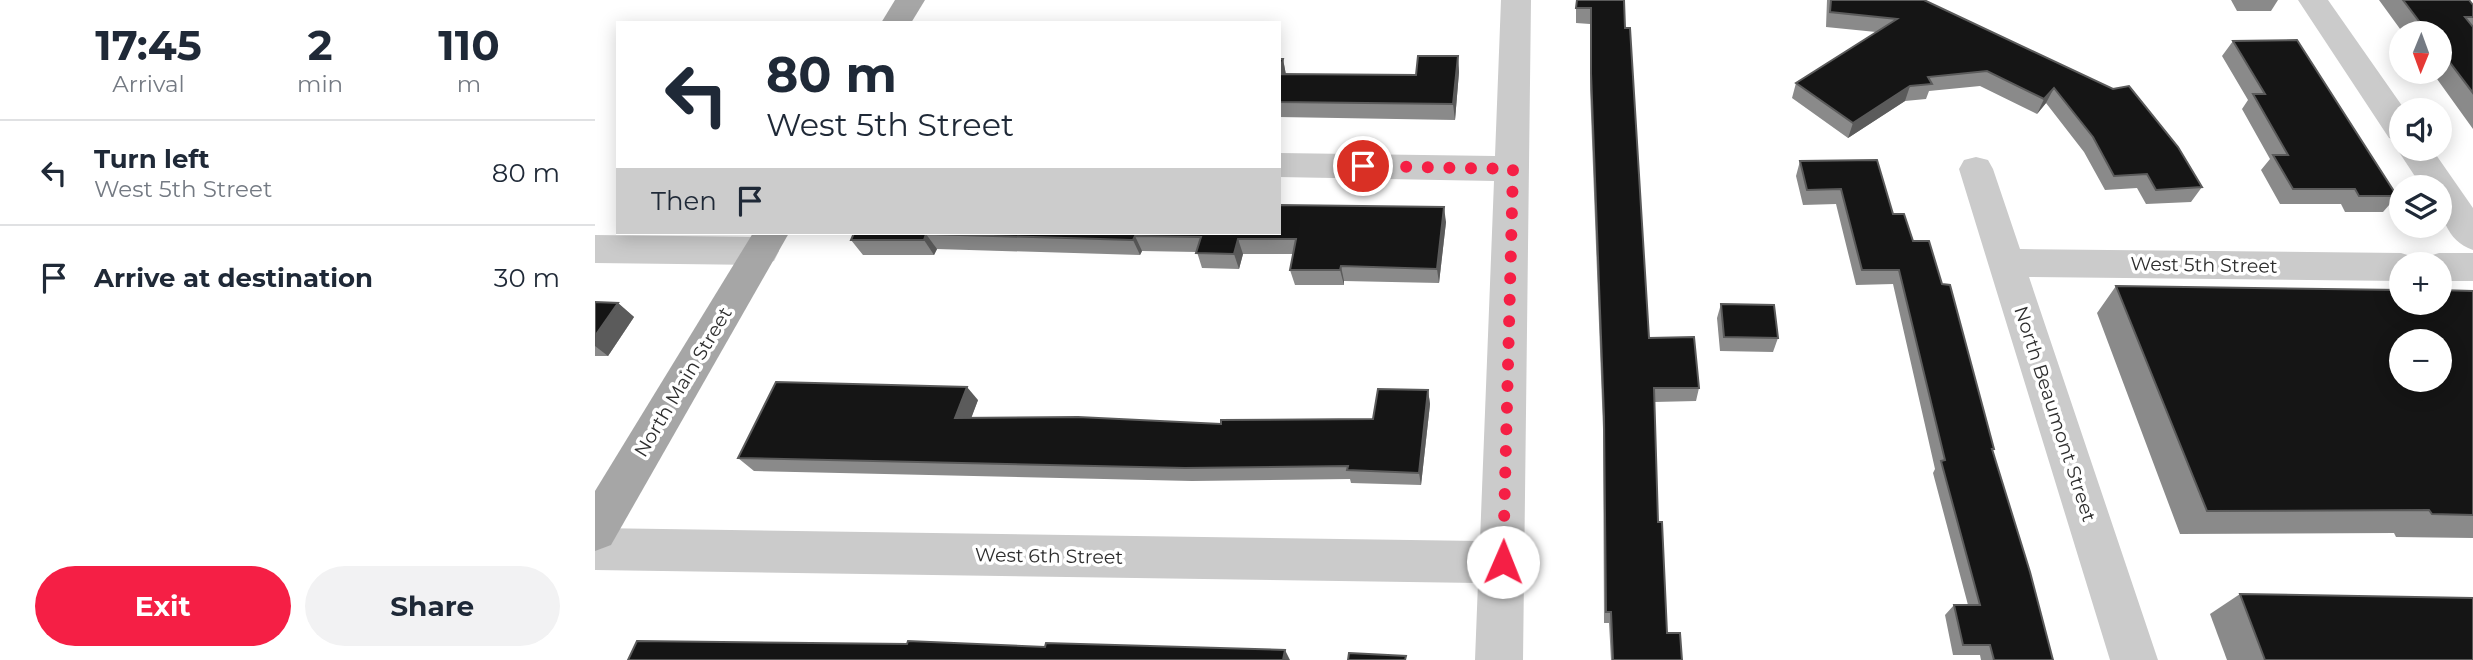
<!DOCTYPE html>
<meta charset="utf-8">
<style>
:root{--surface:#fff;--page:#f2f2f3;--text:#1f2937;--muted:#747a83;--line:#e0e1e3;--accent:#f51f45}
body{margin:0;font-family:Montserrat,sans-serif;background:var(--page);color:var(--text);height:100vh;display:flex;flex-direction:column;font-size:26px;white-space:nowrap}
*{box-sizing:border-box;margin:0}
p{font-size:23px;color:var(--muted)}
.icon{flex:none;width:38px;height:38px;fill:none;stroke:currentColor;stroke-width:2;stroke-linecap:round;stroke-linejoin:round}
.map{position:relative;flex:1;overflow:hidden}
.panel{display:flex;flex-direction:column;background:var(--surface);width:595px}
.panel>*{flex:none}
.banner{position:absolute;left:21px;top:21px;width:665px;height:214px;border-radius:0px;box-shadow:0 4px 18px #0003;background:#fff;color:var(--text);overflow:hidden}
.needle{width:46px;rotate:181deg}
.buttons{position:absolute;left:1794px;top:21px;display:grid;gap:14px}
.buttons a{display:grid;place-items:center;width:63px;height:63px;border-radius:50%;background:var(--surface);box-shadow:0 4px 18px #0003;font-size:35px}
.pin{position:absolute;display:grid;place-items:center;width:60px;height:60px;color:#fff;margin:-30px;border:4px solid #fff;border-radius:50%;box-shadow:0 2px 7px #0007}
.me{position:absolute;width:77px;margin:-38px;rotate:1deg;stroke-linejoin:round;filter:drop-shadow(0 0 5px #0008)}
.turn{display:flex;align-items:center;gap:24px;height:147px;padding:0 35px;font-size:32px}
.turn .icon{width:91px;height:91px;stroke-width:2.5}
.turn b{display:block;font-size:49px;line-height:60px}
.then{display:flex;align-items:center;height:66px;padding:0 35px;background:#0003;gap:14px;font-size:26px}
.eta{display:flex;justify-content:space-evenly;align-items:center;height:119px;text-align:center}
.eta b{font-size:42px;font-weight:700;line-height:49px}
.cta{display:flex;gap:14px;margin-top:auto;padding:14px 35px}
.cta a{flex:1;height:80px;border-radius:42px;background:var(--accent);color:#fff;font-size:28px;font-weight:700;line-height:80px;text-align:center}
.cta a+a{background:var(--page);color:var(--text)}
ul{padding:0;list-style:none}
li{display:flex;align-items:center;gap:21px;height:105px;padding:0 35px;border-top:2px solid var(--line)}
li div{flex:1}
li b{display:block;font-size:26px}
li em{font-style:normal}
main{display:flex;flex:1;min-height:0}
.map>svg:first-child{display:block}
.lines{fill:none;stroke-linecap:round;stroke-linejoin:round}
.minor{fill:#cbcbcb;fill-rule:evenodd}
.major{fill:#a6a6a6;fill-rule:evenodd}
.wall{fill:#8a8a8a}
.shaded-wall{fill:#5b5b5b}
.building{fill:#151515;stroke:#5b5b5b;stroke-width:2;fill-rule:evenodd}
.route{stroke:#f51f45;stroke-width:12;stroke-dasharray:0 21.6}
.labels{text-anchor:middle;dominant-baseline:central;stroke-width:7;stroke-linejoin:round;paint-order:stroke}
.street-label{font-size:19px;fill:#2e2e2e;stroke:#fff}
</style>
<main>
<section class="panel">
<div class="eta">
<div><b>17:45</b><p>Arrival</p></div>
<div><b>2</b><p>min</p></div>
<div><b>110</b><p>m</p></div>
</div>
<ul>
<li><svg class="icon" aria-label="left" viewBox="0 0 24 24"><path d="M17 20v-9H6M10 6l-5 5 5 5"/></svg><div><b>Turn left</b><p>West 5th Street</p></div><em>80 m</em></li>
<li><svg class="icon" aria-label="arrive" viewBox="0 0 24 24"><path d="M6 21V4h12l-3 4 3 4H6"/></svg><div><b>Arrive at destination</b></div><em>30 m</em></li>
</ul>
<div class="cta"><a>Exit</a><a>Share</a></div>
</section>
<div class="map">
<svg width="1878" height="660" viewBox="0 0 1878 660">
<rect width="100%" height="100%" fill="#fff"/>
<g class="lines">
<!-- minor -->
<g class="minor">
<path d="M906 0H936L928 660H880L883 583 0 570V528L885 541 899 181 684 177V153L900 156Z"/>
<path d="M1703 0H1733L1810 110H1806V142L1794 138Z"/>
<path d="M1806 142V149H1837L1878 208V250C1851 241 1844 213 1844 187H1827L1802 149Z"/>
<path d="M1381 157 1393 160 1398 169 1425 249 1806 253 1819 257 1823 264H1806V281L1434 277 1563 660H1515L1364 169 1369 160Z"/>
<path d="M0 235 166 237 179 241 184 251 179 261 166 265 0 263Z"/>
<path d="M1844 253H1878V281H1844V264H1827L1831 257Z"/>
</g>
<!-- major -->
<g class="major">
<path d="M300 0H330L316 23H286Z"/>
<path d="M158 233H194L16 545 0 551V491Z"/>
</g>
</g>
<!-- wall -->
<g class="wall">
<path d="M981 0 1030 28 1054 338 1104 388 1101 401 1059 402 1063 522 1072 633 1087 660H1016L1014 623H1009L1008 429 995 89V24L981 23Z"/>
<path d="M1232 0H1329L1607 187 1596 202 1551 204 1542 188 1510 190 1489 152 1451 103 1442 114 1385 86 1334 91 1331 99 1310 101 1253 138 1197 98 1201 83 1281 32 1231 27Z"/>
<path d="M1636 0H1683L1676 11H1642Z"/>
<path d="M1784 0H1874L1878 5V129L1837 72H1844V33H1808Z"/>
<path d="M1638 41 1802 196 1788 212H1750L1746 204H1685L1666 170 1675 159 1647 109 1653 100 1627 56Z"/>
<path d="M863 56 864 72 860 120 684 117V59H688L691 75H821Z"/>
<path d="M1205 161 1298 214 1318 241 1399 449 1397 451 1458 660H1386L1385 655H1358L1350 615 1359 605H1373L1338 473 1340 469 1298 284 1261 285 1241 204 1208 205 1201 176Z"/>
<path d="M851 222 844 283 749 281V285H700L695 270 698 254H648L644 269 607 268 602 252 547 251 545 255 342 249 339 255H268L256 240 259 233Z"/>
<path d="M1521 286 1878 291V538L1801 537 1799 533 1585 534 1502 313Z"/>
<path d="M0 302 23 303 39 317 13 356H0Z"/>
<path d="M1126 304 1183 338 1178 352 1125 351 1122 318Z"/>
<path d="M833 390 835 404 826 485 756 483 755 479 597 481 159 471 143 458 383 400 376 418 626 424 778 419Z"/>
<path d="M1645 594 1878 660H1632L1615 614Z"/>
</g>
<!-- shaded-wall -->
<g class="shaded-wall">
<path d="M863 56 864 72 860 120 858 104Z"/>
<path d="M688 59 691 75H684Z"/>
<path d="M1315 86 1310 101 1253 138 1258 123Z"/>
<path d="M1459 88 1451 103 1442 114 1449 99Z"/>
<path d="M849 207 851 222 844 283 842 269Z"/>
<path d="M331 234 342 249 339 255 329 240Z"/>
<path d="M540 236 547 251 545 255 538 240Z"/>
<path d="M643 239 648 254 644 269 639 254Z"/>
<path d="M746 266 749 281V285L745 270Z"/>
<path d="M23 303 39 317 13 356 0 346V336Z"/>
<path d="M372 387 383 400 371 432 360 418Z"/>
<path d="M833 390 835 404 826 485 824 473Z"/>
<path d="M690 650 695 660H688Z"/>
</g>
<!-- building -->
<g class="building">
<path d="M982 0H1029L1030 28H1035L1054 338 1099 337 1104 388H1059L1063 522H1067L1072 633H1085L1087 660H1018L1016 612H1011L1009 416 996 73V8H981Z"/>
<path d="M1236 0H1329L1518 89 1534 86 1583 147 1607 187 1561 190 1552 174 1519 176 1498 137 1459 88 1449 99 1392 71 1333 77 1337 84 1315 86 1258 123 1201 83 1302 19 1235 12Z"/>
<path d="M1808 0H1874L1878 5V17H1870L1878 27V93L1844 48V33H1833Z"/>
<path d="M1702 40 1802 196H1764L1760 189H1698L1678 155H1693L1658 94H1670L1638 41Z"/>
<path d="M823 56H863L858 104 684 102V74L821 75Z"/>
<path d="M684 59H688L684 74Z"/>
<path d="M1282 160 1298 214H1309L1318 241H1334L1347 284 1355 285 1399 449H1397L1435 572 1458 660H1399L1395 645H1368L1359 605H1385L1346 461 1350 460 1304 270H1267L1246 189 1212 190 1205 161Z"/>
<path d="M684 205 849 207 842 269 746 266 745 270H695L701 239H643L639 254 601 253 606 237 540 236 538 240 331 234 329 240H256L259 233H684Z"/>
<path d="M1521 286 1806 290V303H1844V290L1878 291V515L1837 514 1834 510 1612 511ZM1806 341H1844V380H1806Z"/>
<path d="M0 302 23 303 0 336Z"/>
<path d="M1126 304 1179 305 1183 338 1129 337Z"/>
<path d="M181 382 372 387 360 418 483 417 626 424V420L778 419 783 389 833 390 824 473 752 470 753 466 590 468 143 458Z"/>
<path d="M1645 594 1878 598V660H1670Z"/>
<path d="M42 641 312 644 313 641 450 647 451 643 690 650 688 660H33Z"/>
<path d="M754 653 811 656 810 660H753Z"/>
</g>
<g class="lines">
<!-- route -->
<path class="route" d="M768 166 918 169 908 562"/>
</g>
<g class="labels">
<!-- street labels -->
<g class="street-label">
<text transform="translate(1609 265) rotate(1)">West 5th Street</text>
<text transform="translate(88 382) rotate(-59)">North Main Street</text>
<text transform="translate(1460 414) rotate(72)">North Beaumont Street</text>
<text transform="translate(454 556) rotate(1)">West 6th Street</text>
</g>
</g>
</svg>
<div class="buttons">
<a><svg class="needle" viewBox="-14 -14 28 28"><path d="M0-13l5 13h-10z" fill="#e53935"/><path d="M0 13l5-13h-10z" fill="#747a83"/></svg></a>
<a><svg class="icon" aria-label="sound" viewBox="0 0 24 24"><path d="M4 9h4l5-4v14l-5-4H4zM17 9q2 3 0 6"/></svg></a>
<a><svg class="icon" aria-label="layers" viewBox="0 0 24 24"><path d="M12 4l9 5-9 5-9-5zM3 14l9 5 9-5"/></svg></a>
<a>+</a>
<a>−</a>
</div>
<div class="pin" style="left:768px;top:166px;background:#d93025"><svg class="icon" aria-label="arrive" viewBox="0 0 24 24"><path d="M6 21V4h12l-3 4 3 4H6"/></svg></div>
<svg class="me" style="left:908px;top:562px" viewBox="-20 -20 40 40"><circle r="19" fill="#fff"/><path d="M0-13L10 11 0 6-10 11z" fill="#f51f45"/></svg>
<div class="banner">
<div class="turn"><svg class="icon" aria-label="left" viewBox="0 0 24 24"><path d="M17 20v-9H6M10 6l-5 5 5 5"/></svg><div><b>80 m</b>West 5th Street</div></div>
<div class="then">Then<svg class="icon" aria-label="arrive" viewBox="0 0 24 24"><path d="M6 21V4h12l-3 4 3 4H6"/></svg></div>
</div>
</div>
</main>
